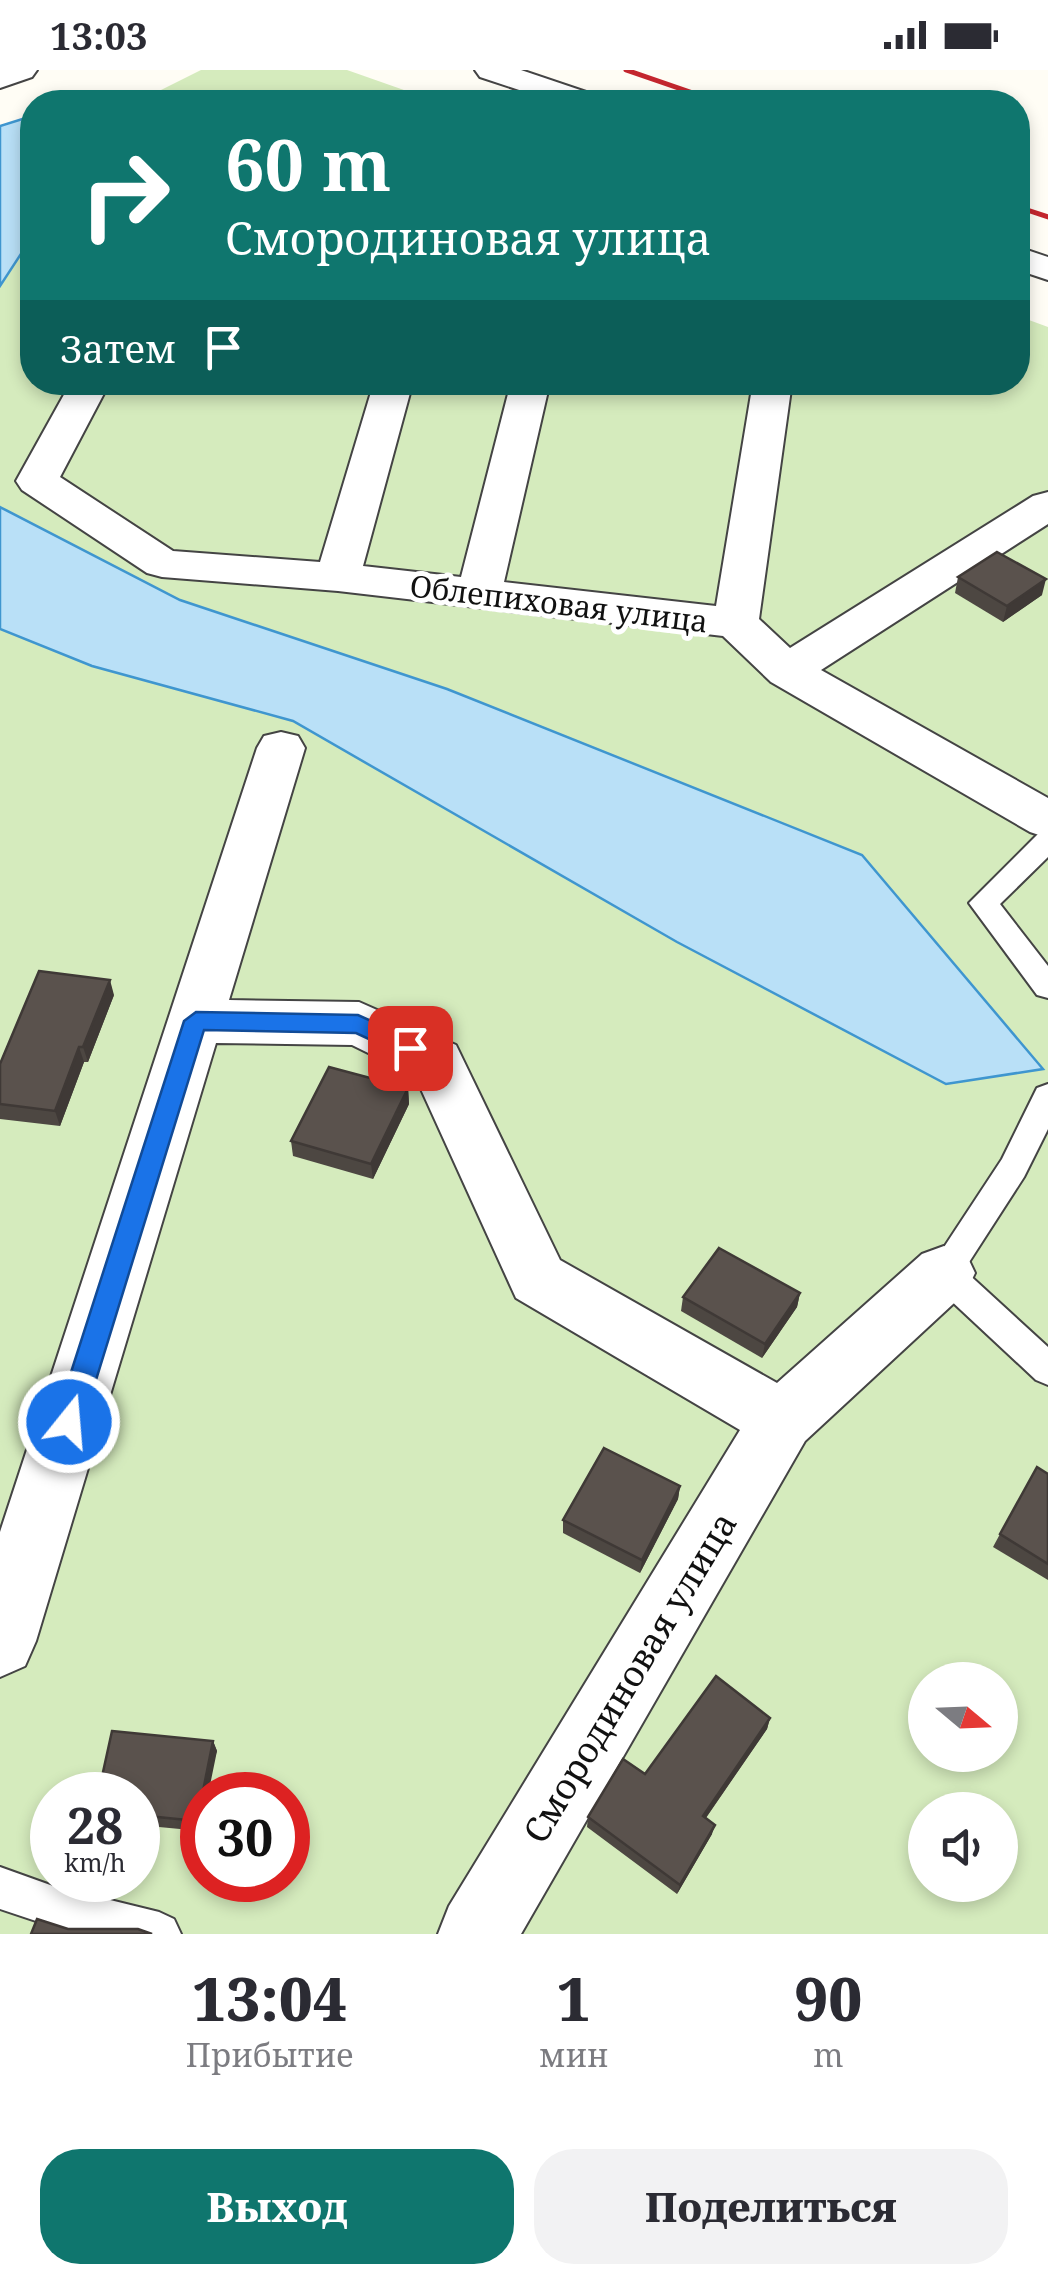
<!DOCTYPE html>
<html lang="ru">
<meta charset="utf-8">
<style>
:root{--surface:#fff;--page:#f2f2f3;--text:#2b2b33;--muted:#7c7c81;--accent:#0f766e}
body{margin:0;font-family:"Noto Serif",serif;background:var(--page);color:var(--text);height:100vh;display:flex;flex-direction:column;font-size:38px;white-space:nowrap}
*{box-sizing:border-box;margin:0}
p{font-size:32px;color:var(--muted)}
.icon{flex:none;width:55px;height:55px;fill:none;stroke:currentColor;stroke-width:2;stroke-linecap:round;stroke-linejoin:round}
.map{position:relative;height:1864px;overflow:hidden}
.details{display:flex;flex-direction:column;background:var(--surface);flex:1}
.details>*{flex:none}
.guide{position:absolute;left:20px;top:20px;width:1010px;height:305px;border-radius:40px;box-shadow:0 5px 15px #0003;background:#0f766e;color:#fff;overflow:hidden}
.needle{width:65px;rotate:109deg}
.buttons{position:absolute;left:908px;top:1592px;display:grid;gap:20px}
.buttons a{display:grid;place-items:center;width:110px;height:110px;border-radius:50%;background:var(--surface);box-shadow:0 5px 15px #0003;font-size:50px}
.speed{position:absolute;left:30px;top:1702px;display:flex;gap:20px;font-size:50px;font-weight:700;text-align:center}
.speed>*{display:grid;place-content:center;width:130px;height:130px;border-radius:50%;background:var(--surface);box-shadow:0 5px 15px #0003;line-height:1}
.speed small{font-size:25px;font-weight:400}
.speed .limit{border:15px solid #d22;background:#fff;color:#111}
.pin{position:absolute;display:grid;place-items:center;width:85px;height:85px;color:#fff;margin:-42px;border-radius:20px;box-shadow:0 5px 15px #0006}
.me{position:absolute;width:110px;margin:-55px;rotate:17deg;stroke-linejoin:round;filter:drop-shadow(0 0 8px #0008)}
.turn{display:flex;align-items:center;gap:35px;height:210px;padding:0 40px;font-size:45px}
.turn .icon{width:130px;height:130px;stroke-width:2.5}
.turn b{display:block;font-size:70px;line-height:85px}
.then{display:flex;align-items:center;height:95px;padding:0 40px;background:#0003;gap:20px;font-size:38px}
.eta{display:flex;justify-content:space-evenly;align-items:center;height:170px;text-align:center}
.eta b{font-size:60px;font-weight:800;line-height:70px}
.cta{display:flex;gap:20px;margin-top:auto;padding:20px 40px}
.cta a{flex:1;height:115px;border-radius:40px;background:var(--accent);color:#fff;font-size:40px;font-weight:800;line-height:115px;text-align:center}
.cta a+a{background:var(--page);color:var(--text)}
.status{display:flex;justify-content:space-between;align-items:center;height:70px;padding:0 50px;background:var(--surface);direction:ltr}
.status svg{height:28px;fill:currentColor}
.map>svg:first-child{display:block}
.green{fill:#d5ebbd;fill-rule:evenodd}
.water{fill:#b9e0f7;stroke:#3f96cf;stroke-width:2.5}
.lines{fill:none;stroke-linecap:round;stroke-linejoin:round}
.service-casing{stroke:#444;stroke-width:4}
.minor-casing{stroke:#444;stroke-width:4}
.tertiary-casing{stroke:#444;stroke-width:4}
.service{fill:#fff;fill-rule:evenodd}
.minor{fill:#fff;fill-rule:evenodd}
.tertiary{fill:#fff;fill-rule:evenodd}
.rail{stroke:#c4262e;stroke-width:5}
.wall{fill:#4d4742}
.shaded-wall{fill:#3f3936}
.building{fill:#5a524d;stroke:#3f3936;stroke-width:2.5}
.route{fill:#1a73e8;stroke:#114b97;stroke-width:2.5}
.labels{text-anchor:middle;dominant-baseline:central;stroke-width:10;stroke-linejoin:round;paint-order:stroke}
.street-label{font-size:30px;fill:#111;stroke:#fff}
.near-street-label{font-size:35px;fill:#111;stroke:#fff}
</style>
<div class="status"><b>13:03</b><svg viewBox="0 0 49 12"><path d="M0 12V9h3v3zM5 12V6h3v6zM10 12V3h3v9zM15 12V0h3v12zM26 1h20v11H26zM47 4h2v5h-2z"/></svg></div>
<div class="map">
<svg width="1048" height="1864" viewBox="0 0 1048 1864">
<rect width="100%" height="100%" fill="#fffdf5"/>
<!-- green -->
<g class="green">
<path d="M201 0H347L438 32H137Z"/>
<path d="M32 86V312H1018V246L1048 257V1864H0V102ZM925 1610H1000V1685H925ZM52 1725H138V1810H52ZM202 1725H288V1810H202ZM925 1740H1000V1815H925Z"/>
</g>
<!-- water -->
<g class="water">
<path d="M32 46V167L0 216V56Z"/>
<path d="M0 437 180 530 447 619 862 785 1043 999 946 1014 677 872 293 651 92 596 0 559Z"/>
</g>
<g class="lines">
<!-- service casing -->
<g class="service-casing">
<g id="service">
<path d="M1048 761V787L1000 834 1048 896V928L1037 925 969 833 1038 764Z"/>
<path d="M1048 1014V1059L1024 1107 964 1200 1048 1277V1315L1036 1310 932 1213 927 1203 1002 1089 1037 1018Z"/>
<path d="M0 1797 53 1816 159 1842 174 1849 181 1864H75L0 1839Z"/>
</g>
</g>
<!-- minor casing -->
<g class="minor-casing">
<g id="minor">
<path d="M71 312H110L60 407 173 481 320 492 374 312H413L363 496 461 507 511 312H550L504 512 716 536 753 312H792L759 549 790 578 1033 426 1048 422V454L821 600 1048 728V768L1030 762 771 612 723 566 338 521 162 507 147 503 22 420 16 411Z"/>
<path d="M281 662 298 666 305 678 229 930 359 932 456 975 560 1190 777 1313 922 1184 944 1176 966 1184 975 1203 966 1222 805 1371 521 1864H438L449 1836 740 1360 516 1228 415 1006 352 975 216 973 36 1571 25 1596 0 1607V1462L257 678 264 666Z"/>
</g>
</g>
<!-- tertiary casing -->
<g class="tertiary-casing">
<g id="tertiary">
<path d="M0 0H37L32 7 0 18Z"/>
<path d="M475 0H521L595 25 600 32H555L480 7Z"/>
<path d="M1018 177 1048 187V210L1018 200Z"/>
</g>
</g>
<!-- service -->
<use href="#service" class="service"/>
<!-- minor -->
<use href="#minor" class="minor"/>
<!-- tertiary -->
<use href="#tertiary" class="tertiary"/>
<!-- rail -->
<g class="rail">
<path d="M626 0 719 32"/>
<path d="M1018 137 1048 147"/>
</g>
</g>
<!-- wall -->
<g class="wall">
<path d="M958 507 1042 525 1003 552 955 523Z"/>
<path d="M114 925 88 992H84L60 1056 0 1049V994Z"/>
<path d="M408 1018 409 1034 373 1109 293 1086 291 1071Z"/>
<path d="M800 1223 797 1237 762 1288 681 1241 683 1227Z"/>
<path d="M1048 1404V1510L993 1477 1000 1464Z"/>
<path d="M680 1416 678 1429 640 1503 563 1463V1450Z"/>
<path d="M770 1648 767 1659 706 1748 712 1764 677 1824 587 1757 588 1747 645 1704Z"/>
<path d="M213 1671 217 1681 202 1725 201 1761 138 1755V1725Z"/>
</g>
<!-- shaded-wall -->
<g class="shaded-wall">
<path d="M1046 509 1042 525 1003 552 1007 536Z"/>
<path d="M110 910 114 925 88 992 83 977Z"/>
<path d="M79 977 84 992 60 1056 55 1041Z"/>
<path d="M408 1018 409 1034 373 1109 371 1094Z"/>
<path d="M800 1223 797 1237 762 1288 765 1274Z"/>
<path d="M680 1416 678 1429 640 1503 642 1490Z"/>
<path d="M770 1648 767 1659 700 1756 703 1746Z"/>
<path d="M213 1671 217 1681 208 1725H202L201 1761 197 1751Z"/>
<path d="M715 1755 712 1764 677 1824 680 1815Z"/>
</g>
<!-- building -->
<g class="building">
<path d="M997 482 1046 509 1007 536 958 507Z"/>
<path d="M39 901 110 910 83 977H79L55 1041 0 1034V994Z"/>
<path d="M329 997 408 1018 371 1094 291 1071Z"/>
<path d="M719 1178 800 1223 765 1274 683 1227Z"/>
<path d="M604 1378 680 1416 642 1490 563 1450Z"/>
<path d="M1037 1397 1048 1404V1494L1000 1464Z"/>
<path d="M716 1606 770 1648 703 1746 715 1755 680 1815 588 1747 623 1689 645 1704Z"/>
<path d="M112 1661 213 1671 197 1751 138 1745V1725H98Z"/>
<path d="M37 1849 68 1859H138L152 1864H31Z"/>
</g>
<!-- route -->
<path class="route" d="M196 942 358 945 418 972 422 978 410 988 356 963 204 960 83 1352 79 1361 69 1365 59 1361 55 1352 184 951Z"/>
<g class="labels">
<!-- street labels -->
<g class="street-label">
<text transform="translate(559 533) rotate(7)">Облепиховая улица</text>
</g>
<!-- near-street labels -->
<g class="near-street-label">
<text transform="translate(629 1607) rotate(-59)">Смородиновая улица</text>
</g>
</g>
</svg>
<div class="buttons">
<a><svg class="needle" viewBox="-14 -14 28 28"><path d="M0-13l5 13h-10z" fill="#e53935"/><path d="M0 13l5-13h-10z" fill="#7c7c81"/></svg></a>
<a><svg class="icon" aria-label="sound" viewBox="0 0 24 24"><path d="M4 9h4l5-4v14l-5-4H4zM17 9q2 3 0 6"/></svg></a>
</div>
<div class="speed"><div>28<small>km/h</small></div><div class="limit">30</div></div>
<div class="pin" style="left:410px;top:978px;background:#d93025"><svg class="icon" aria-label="arrive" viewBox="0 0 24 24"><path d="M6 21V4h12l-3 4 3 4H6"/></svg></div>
<svg class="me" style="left:69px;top:1352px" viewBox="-20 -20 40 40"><circle r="17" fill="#1a73e8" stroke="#fff" stroke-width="3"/><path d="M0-11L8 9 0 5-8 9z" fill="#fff"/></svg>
<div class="guide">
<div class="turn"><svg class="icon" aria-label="right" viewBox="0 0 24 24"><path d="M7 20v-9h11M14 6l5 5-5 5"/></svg><div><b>60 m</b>Смородиновая улица</div></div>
<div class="then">Затем<svg class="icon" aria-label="arrive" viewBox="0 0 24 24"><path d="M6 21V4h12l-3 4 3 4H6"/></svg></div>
</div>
</div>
<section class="details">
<div class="eta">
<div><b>13:04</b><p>Прибытие</p></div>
<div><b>1</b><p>мин</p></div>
<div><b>90</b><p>m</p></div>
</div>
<div class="cta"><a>Выход</a><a>Поделиться</a></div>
</section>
